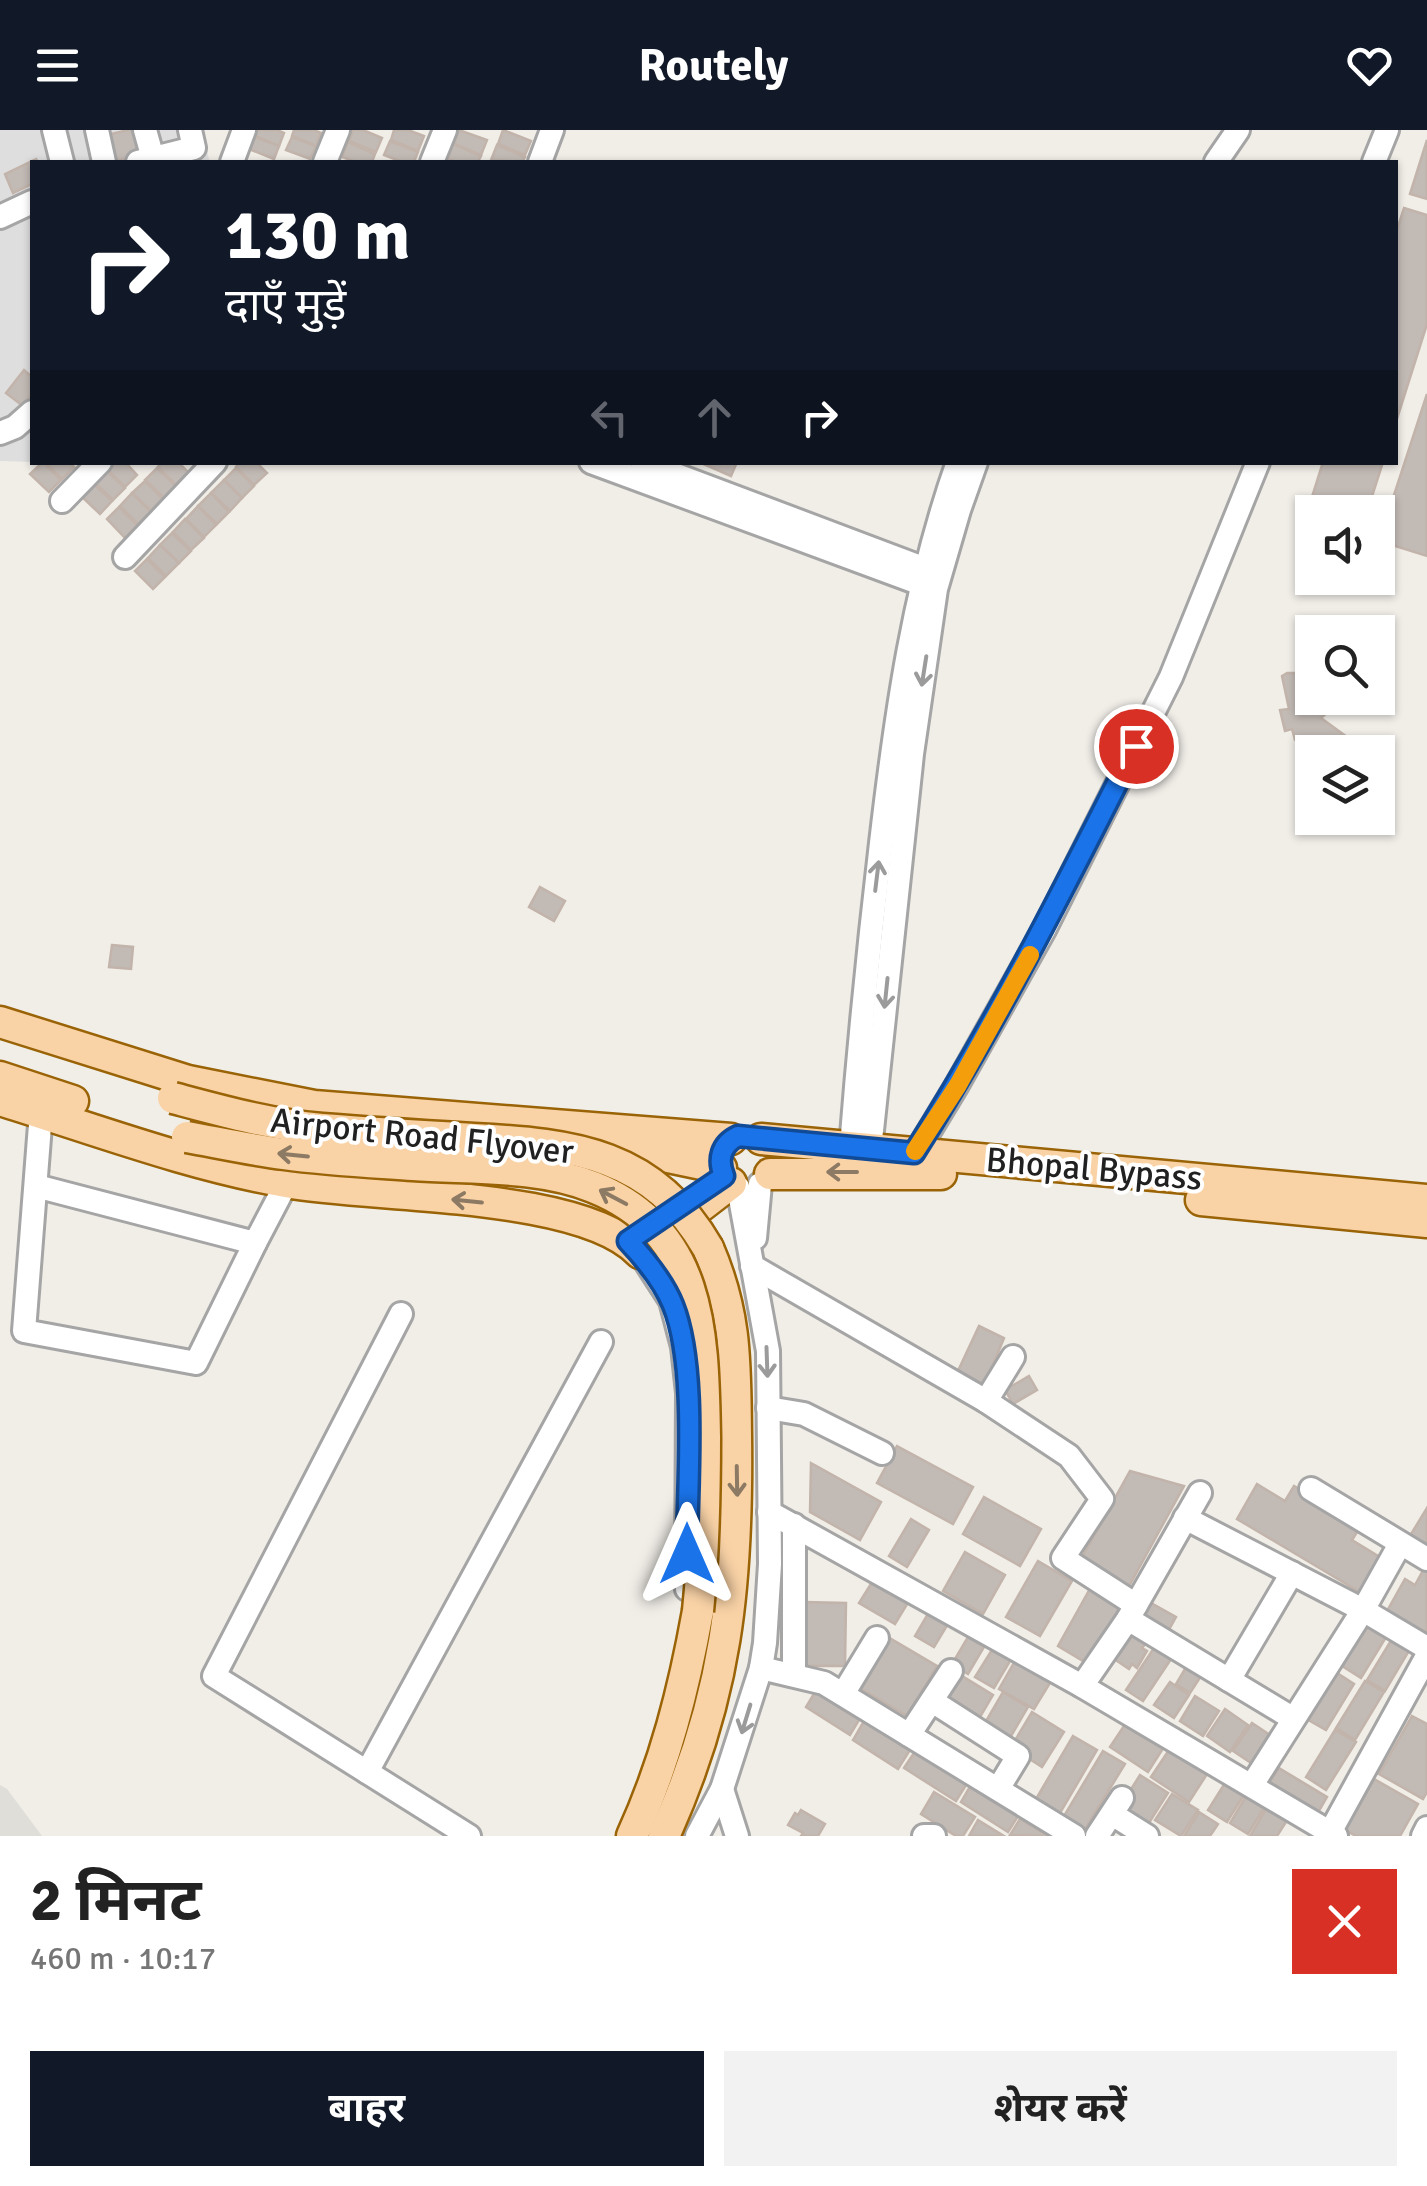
<!DOCTYPE html>
<html lang="hi">
<meta charset="utf-8">
<style>
:root{--surface:#fff;--page:#f2f2f2;--text:#222;--muted:#767676;--accent:#111827}
body{margin:0;font-family:Signika,"Noto Sans Devanagari",sans-serif;background:var(--page);color:var(--text);height:100vh;display:flex;flex-direction:column;font-size:38px;white-space:nowrap}
*{box-sizing:border-box;margin:0}
p{font-size:32px;color:var(--muted)}
.icon{flex:none;width:55px;height:55px;fill:none;stroke:currentColor;stroke-width:2;stroke-linecap:round;stroke-linejoin:round}
.map{position:relative;height:1706px;overflow:hidden}
.drawer{display:flex;flex-direction:column;background:var(--surface);flex:1}
.drawer>*{flex:none}
.guide{position:absolute;left:30px;top:30px;width:1368px;height:305px;border-radius:0px;box-shadow:0 2px 8px #0004;background:#111827;color:#fff;overflow:hidden}
.fabs{position:absolute;left:1295px;top:365px;display:grid;gap:20px}
.fabs a{display:grid;place-items:center;width:100px;height:100px;border-radius:0px;background:var(--surface);box-shadow:0 2px 8px #0004;font-size:50px}
.pin{position:absolute;display:grid;place-items:center;width:85px;height:85px;color:#fff;margin:-42px;border:5px solid #fff;border-radius:50%;box-shadow:0 2px 10px #0007}
.me{position:absolute;width:110px;margin:-55px;rotate:0deg;stroke-linejoin:round;filter:drop-shadow(0 0 8px #0008)}
.turn{display:flex;align-items:center;gap:35px;height:210px;padding:0 30px;font-size:45px}
.turn .icon{width:130px;height:130px;stroke-width:2.5}
.turn b{display:block;font-size:70px;line-height:85px}
.lanes{display:flex;align-items:center;height:95px;padding:0 30px;background:#0003;justify-content:center;gap:50px;direction:ltr}
.lanes .off{opacity:.35}
.round{display:grid;place-items:center;flex:none;width:105px;height:105px;border-radius:0px;background:var(--page)}
.summary{display:flex;align-items:center;justify-content:space-between;height:170px;padding:0 30px}
h1{font-size:60px;font-weight:700;line-height:75px}
.primary-button{display:flex;gap:20px;margin-top:auto;padding:20px 30px}
.primary-button a{flex:1;height:115px;border-radius:0px;background:var(--accent);color:#fff;font-size:40px;font-weight:700;line-height:115px;text-align:center}
.primary-button a+a{background:var(--page);color:var(--text)}
header{display:flex;justify-content:space-between;align-items:center;height:130px;padding:0 30px;background:var(--accent);color:#fff;font-size:45px;font-weight:700}
.map>svg:first-child{display:block}
.residential{fill:#dfdede}
.airport{fill:#e0ded9}
.building{fill:#c2bab5;stroke:#c2b4ab;stroke-width:2.5}
.lines{fill:none;stroke-linecap:round;stroke-linejoin:round}
.minor-casing{stroke:#a5a5a5;stroke-width:28}
.major-casing{stroke:#996306;stroke-width:35}
.minor{stroke:#fff;stroke-width:22}
.major{stroke:#f9d2a6;stroke-width:30}
.major-bridge-casing{stroke:#996306;stroke-width:35;stroke-linecap:butt}
.major-bridge{stroke:#f9d2a6;stroke-width:30}
.oneway{stroke:#9b9b9b}
.oneway2{stroke:#8d7a64}
.route-casing{stroke:#114b97;stroke-width:25}
.route{stroke:#1a73e8;stroke-width:18}
.slow{stroke:#f59e0b;stroke-width:18}
.labels{text-anchor:middle;dominant-baseline:central;stroke-width:8;stroke-linejoin:round;paint-order:stroke}
.street-label{font-size:35px;fill:#212121;stroke:#fff}
</style>
<header><svg class="icon" aria-label="menu" viewBox="0 0 24 24"><path d="M4 6h16M4 12h16M4 18h16"/></svg>Routely<svg class="icon" aria-label="heart" viewBox="0 0 24 24"><path d="M12 20l-8-8c-3-5 5-10 8-4 3-6 11-1 8 4z"/></svg></header>
<div class="map">
<svg width="1427" height="1706" viewBox="0 0 1427 1706">
<rect width="100%" height="100%" fill="#f1eee8"/>
<!-- residential -->
<path class="residential" d="M0 0H201L210 32H32V332L0 331Z"/>
<!-- airport -->
<path class="airport" d="M0 1655 7 1659 42 1706H0Z"/>
<!-- building -->
<g class="building">
<path d="M128 0H140L146 24 110 32 103 6Z"/>
<path d="M258 0H277L284 3 279 16 255 6Z"/>
<path d="M294 0H314L321 3 316 16 292 6Z"/>
<path d="M353 0H363L382 8 376 22 349 11Z"/>
<path d="M394 0H408L424 6 418 21 391 10Z"/>
<path d="M459 0 487 10 481 25 454 14Z"/>
<path d="M503 0 531 11 525 25 498 14Z"/>
<path d="M255 7 279 16 274 29 249 19Z"/>
<path d="M292 7 316 16 310 29 286 20Z"/>
<path d="M1427 10V69L1410 64Z"/>
<path d="M390 11 418 22 414 32H402L384 25Z"/>
<path d="M348 12 375 24 372 32H356L342 27Z"/>
<path d="M453 14 481 26 478 32H457L448 29Z"/>
<path d="M497 15 525 27 522 32 491 30Z"/>
<path d="M36 29 38 32H32V54L13 63 5 44Z"/>
<path d="M1404 78 1427 85V194L1395 295V106Z"/>
<path d="M24 240 32 247V264L23 276 6 263Z"/>
<path d="M1427 264V426L1379 411Z"/>
<path d="M43 332 61 350 49 362 30 344Z"/>
<path d="M45 332H70L74 337 62 349Z"/>
<path d="M114 332H125L137 345 125 357 107 339Z"/>
<path d="M162 332H178L189 343 176 355 158 337Z"/>
<path d="M240 332H256L267 343 254 355 236 337Z"/>
<path d="M699 332H737L731 346Z"/>
<path d="M1323 332H1383L1367 382H1312V388L1306 386Z"/>
<path d="M157 338 176 356 164 368 145 350Z"/>
<path d="M236 338 254 356 242 368 224 350Z"/>
<path d="M106 340 125 358 113 370 94 352Z"/>
<path d="M224 350 242 368 230 381 211 363Z"/>
<path d="M145 351 163 369 151 381 132 363Z"/>
<path d="M93 353 112 371 100 384 81 366Z"/>
<path d="M132 363 151 382 138 394 120 376Z"/>
<path d="M211 363 229 382 217 394 198 376Z"/>
<path d="M198 376 216 395 204 407 186 389Z"/>
<path d="M119 377 137 395 125 408 107 389Z"/>
<path d="M185 389 204 408 191 420 173 402Z"/>
<path d="M172 403 191 421 179 433 160 415Z"/>
<path d="M160 415 179 433 166 446 148 428Z"/>
<path d="M147 429 165 447 153 459 135 441Z"/>
<path d="M1287 543H1304L1306 559H1312V568H1330V580L1321 588 1347 607 1335 622H1317L1295 610 1292 599 1285 601 1280 580 1289 579 1282 546Z"/>
<path d="M540 757 565 771 554 791 529 777Z"/>
<path d="M112 815 133 817 131 839 109 837Z"/>
<path d="M979 1196 1004 1208 983 1259 957 1243Z"/>
<path d="M1029 1246 1037 1260 1013 1274 1005 1260Z"/>
<path d="M897 1316 973 1357 953 1394 877 1353Z"/>
<path d="M811 1333 881 1372 860 1410 810 1382Z"/>
<path d="M1130 1341 1184 1356 1128 1458 1080 1431Z"/>
<path d="M1257 1354 1285 1371 1294 1356 1361 1396 1352 1410 1383 1429 1363 1464 1237 1389Z"/>
<path d="M984 1367 1041 1399 1020 1436 963 1404Z"/>
<path d="M1427 1378V1417L1408 1409Z"/>
<path d="M911 1389 929 1400 907 1437 889 1426Z"/>
<path d="M965 1422 1005 1445 983 1484 943 1461Z"/>
<path d="M1038 1431 1072 1451 1040 1506 1006 1487Z"/>
<path d="M1426 1435H1427V1503L1387 1481 1405 1449 1415 1455Z"/>
<path d="M874 1449 909 1471 895 1494 859 1473Z"/>
<path d="M1091 1457 1122 1474 1088 1534 1058 1516Z"/>
<path d="M1144 1469 1176 1487 1166 1505 1134 1486Z"/>
<path d="M805 1472 846 1473 845 1536H805Z"/>
<path d="M929 1482 948 1494 934 1517 915 1506Z"/>
<path d="M1365 1490 1388 1504 1361 1548 1339 1534Z"/>
<path d="M1127 1501 1146 1513 1142 1518 1147 1521 1137 1538 1132 1534 1129 1539 1111 1527Z"/>
<path d="M888 1507 937 1536 907 1586 858 1557Z"/>
<path d="M968 1507 984 1517 968 1544 952 1534Z"/>
<path d="M1392 1509 1410 1519 1385 1561 1367 1550Z"/>
<path d="M1158 1512 1175 1523 1143 1571 1126 1560Z"/>
<path d="M995 1515 1013 1526 994 1558 975 1547Z"/>
<path d="M1015 1531 1050 1553 1034 1579 999 1559Z"/>
<path d="M1188 1534 1203 1543 1190 1563 1176 1554Z"/>
<path d="M1334 1541 1354 1554 1326 1600 1305 1588Z"/>
<path d="M959 1544 993 1565 980 1587 946 1566Z"/>
<path d="M1365 1551 1384 1562 1355 1610 1336 1598Z"/>
<path d="M1170 1552 1189 1565 1174 1588 1154 1575Z"/>
<path d="M815 1562 859 1590 850 1605 806 1577Z"/>
<path d="M1003 1562 1028 1577 1007 1613 982 1598Z"/>
<path d="M1195 1566 1219 1581 1203 1606 1180 1591Z"/>
<path d="M1225 1579 1248 1595 1230 1622 1207 1606Z"/>
<path d="M1032 1582 1064 1602 1042 1637 1011 1617Z"/>
<path d="M1412 1586 1427 1594V1662L1423 1669 1379 1644Z"/>
<path d="M864 1591 910 1620 898 1639 853 1610Z"/>
<path d="M1126 1593 1164 1617 1148 1642 1110 1617Z"/>
<path d="M1252 1593 1276 1609 1257 1637 1233 1621Z"/>
<path d="M1335 1600 1356 1612 1326 1660 1306 1647Z"/>
<path d="M1073 1606 1097 1620 1060 1683 1036 1669Z"/>
<path d="M1171 1617 1209 1641 1189 1672 1151 1647Z"/>
<path d="M916 1620 968 1652 956 1671 904 1638Z"/>
<path d="M1103 1621 1125 1634 1085 1699 1064 1686Z"/>
<path d="M1279 1638 1327 1667 1316 1686 1267 1656Z"/>
<path d="M1140 1645 1168 1663 1147 1696 1119 1678Z"/>
<path d="M1374 1649 1418 1674 1400 1706H1356L1345 1700Z"/>
<path d="M972 1653 1020 1683 1008 1702 961 1672Z"/>
<path d="M1225 1653 1244 1665 1227 1692 1208 1680Z"/>
<path d="M934 1662 975 1687 963 1706H956L921 1684Z"/>
<path d="M1172 1664 1198 1680 1181 1706 1155 1690Z"/>
<path d="M1246 1666 1264 1678 1248 1704 1230 1693Z"/>
<path d="M1267 1677 1288 1689 1277 1706H1250Z"/>
<path d="M801 1680 825 1694 818 1706H801L803 1703 788 1695 795 1683 798 1685Z"/>
<path d="M1199 1682 1218 1694 1210 1706H1184Z"/>
<path d="M1020 1689 1048 1706 1010 1705Z"/>
<path d="M978 1690 1004 1706H969Z"/>
</g>
<g class="lines">
<!-- minor casing -->
<g class="minor-casing">
<g id="minor">
<path d="M54 0 62 32"/>
<path d="M97 0 104 32"/>
<path d="M145 0 154 32"/>
<path d="M138 32 194 18 190 0"/>
<path d="M232 32 244 0"/>
<path d="M325 32 338 0"/>
<path d="M432 32 445 0"/>
<path d="M540 32 552 0"/>
<path d="M1216 32 1238 0"/>
<path d="M1374 32 1387 0"/>
<path d="M0 87 32 72"/>
<path d="M0 303 15 297 32 282"/>
<path d="M591 332 935 459"/>
<path d="M642 332 939 444"/>
<path d="M62 371 100 332"/>
<path d="M125 427 215 332"/>
<path d="M41 982 24 1201 196 1233 255 1113"/>
<path d="M851 1017C859 916 869 815 881 713 896 584 914 456 958 332"/>
<path d="M870 1019 912 624 936 459 959 380 976 332"/>
<path d="M908 1036 957 955 1044 800 1171 547 1258 332"/>
<path d="M36 1056 255 1113 287 1052"/>
<path d="M755 1108 760 1054"/>
<path d="M640 1123 671 1171 683 1217 688 1263 687 1459"/>
<path d="M752 1136 986 1271 1069 1326 1102 1369 1063 1428 1136 1475"/>
<path d="M401 1184 214 1546 469 1706"/>
<path d="M986 1271 1013 1227"/>
<path d="M768 1278 804 1284 882 1323"/>
<path d="M1311 1359 1427 1429"/>
<path d="M769 1382 1082 1556 1336 1706"/>
<path d="M1185 1388 1363 1480 1427 1518"/>
<path d="M794 1395V1544"/>
<path d="M1128 1489 1292 1588"/>
<path d="M761 1538 824 1553 1074 1706"/>
<path d="M1229 1550 1292 1443"/>
<path d="M1082 1556 1128 1489 1200 1363"/>
<path d="M843 1564 877 1508"/>
<path d="M932 1571 1018 1626 998 1659"/>
<path d="M909 1605 951 1541"/>
<path d="M367 1642 601 1212"/>
<path d="M1252 1655 1363 1480 1400 1414"/>
<path d="M722 1659 737 1706"/>
<path d="M1112 1684 1147 1706"/>
<path d="M697 1706 722 1659 761 1538 765 1513 770 1434 768 1221 738 1057"/>
<path d="M924 1706H934"/>
<path d="M1097 1706 1122 1668"/>
<path d="M1328 1706 1427 1526"/>
<path d="M1423 1706 1427 1698"/>
</g>
</g>
<!-- major casing -->
<g class="major-casing">
<g id="major">
<path d="M0 892 188 951 314 976 731 1009"/>
<path d="M0 947 73 971"/>
<path d="M0 970C94 999 189 1035 286 1052 373 1068 580 1061 640 1123L731 1053"/>
<path d="M622 1009 659 1025 721 1038"/>
<path d="M761 1009 1427 1070"/>
<path d="M770 1044H941"/>
<path d="M1201 1070 1427 1092"/>
<path d="M632 1706C665 1634 684 1559 698 1481"/>
<path d="M664 1706C727 1567 738 1455 736 1305 735 1234 737 1185 708 1118"/>
</g>
</g>
<!-- minor -->
<use href="#minor" class="minor"/>
<!-- major -->
<use href="#major" class="major"/>
<!-- major-bridge casing -->
<g class="major-bridge-casing">
<g id="major-bridge">
<path d="M173 968C222 981 272 995 322 999 373 1003 423 1006 474 1009 574 1014 654 1024 708 1118"/>
<path d="M187 1007C220 1013 252 1020 284 1024 327 1030 370 1032 413 1035 471 1039 539 1035 593 1057 704 1101 703 1206 705 1307 705 1365 704 1423 698 1481"/>
</g>
</g>
<!-- major-bridge -->
<use href="#major-bridge" class="major-bridge"/>
</g>
<!-- one-way arrows -->
<defs><path id="oneway-shaft" d="M-6 0H5M1.5-3L5.5 0L1.5 3" fill="none" stroke-width="1.6" stroke-linecap="round" stroke-linejoin="round" transform="scale(2.5)"/></defs>
<g class="oneway">
<use href="#oneway-shaft" transform="translate(924 541) rotate(99)"/>
<use href="#oneway-shaft" transform="translate(877 746) rotate(-83)"/>
<use href="#oneway-shaft" transform="translate(886 863) rotate(96)"/>
<use href="#oneway-shaft" transform="translate(767 1232) rotate(88)"/>
<use href="#oneway-shaft" transform="translate(746 1589) rotate(107)"/>
</g>
<g class="oneway2">
<use href="#oneway-shaft" transform="translate(293 1025) rotate(-174)"/>
<use href="#oneway-shaft" transform="translate(842 1042) rotate(-180)"/>
<use href="#oneway-shaft" transform="translate(613 1067) rotate(-152)"/>
<use href="#oneway-shaft" transform="translate(467 1071) rotate(-174)"/>
<use href="#oneway-shaft" transform="translate(737 1351) rotate(89)"/>
</g>
<g class="lines">
<!-- route casing -->
<g class="route-casing">
<path id="route" d="M687 1424C687 1354 698 1238 673 1175 664 1153 645 1129 628 1111L724 1046C717 1029 721 1014 738 1006L914 1023C997 892 1066 754 1136 616"/>
</g>
<!-- route -->
<use href="#route" class="route"/>
<!-- slow -->
<path class="slow" d="M915 1021 958 955 1030 825"/>
</g>
<g class="labels">
<!-- street labels -->
<g class="street-label">
<text transform="translate(422 1006) rotate(6)">Airport Road Flyover</text>
<text transform="translate(1094 1039) rotate(5)">Bhopal Bypass</text>
</g>
</g>
</svg>
<div class="fabs">
<a><svg class="icon" aria-label="sound" viewBox="0 0 24 24"><path d="M4 9h4l5-4v14l-5-4H4zM17 9q2 3 0 6"/></svg></a>
<a><svg class="icon" aria-label="search" viewBox="0 0 24 24"><circle cx="10" cy="10" r="6"/><path d="M15 15l6 6"/></svg></a>
<a><svg class="icon" aria-label="layers" viewBox="0 0 24 24"><path d="M12 4l9 5-9 5-9-5zM3 14l9 5 9-5"/></svg></a>
</div>
<div class="pin" style="left:1136px;top:616px;background:#d93025"><svg class="icon" aria-label="arrive" viewBox="0 0 24 24"><path d="M6 21V4h12l-3 4 3 4H6"/></svg></div>
<svg class="me" style="left:687px;top:1424px" viewBox="-20 -20 40 40"><path d="M0-17L14 15 0 8-14 15z" fill="#1a73e8" stroke="#fff" stroke-width="4"/></svg>
<div class="guide">
<div class="turn"><svg class="icon" aria-label="right" viewBox="0 0 24 24"><path d="M7 20v-9h11M14 6l5 5-5 5"/></svg><div><b>130 m</b>दाएँ मुड़ें</div></div>
<div class="lanes"><svg class="icon off" aria-label="left" viewBox="0 0 24 24"><path d="M17 20v-9H6M10 6l-5 5 5 5"/></svg><svg class="icon off" aria-label="ahead" viewBox="0 0 24 24"><path d="M12 20V5M6 11l6-6 6 6"/></svg><svg class="icon" aria-label="right" viewBox="0 0 24 24"><path d="M7 20v-9h11M14 6l5 5-5 5"/></svg></div>
</div>
</div>
<section class="drawer">
<div class="summary"><div><h1>2 मिनट</h1><p>460 m · 10:17</p></div><a class="round" style="background:#d93025;color:#fff"><svg class="icon" aria-label="close" viewBox="0 0 24 24"><path d="M6 6l12 12M18 6L6 18"/></svg></a></div>
<div class="primary-button"><a>बाहर</a><a>शेयर करें</a></div>
</section>
